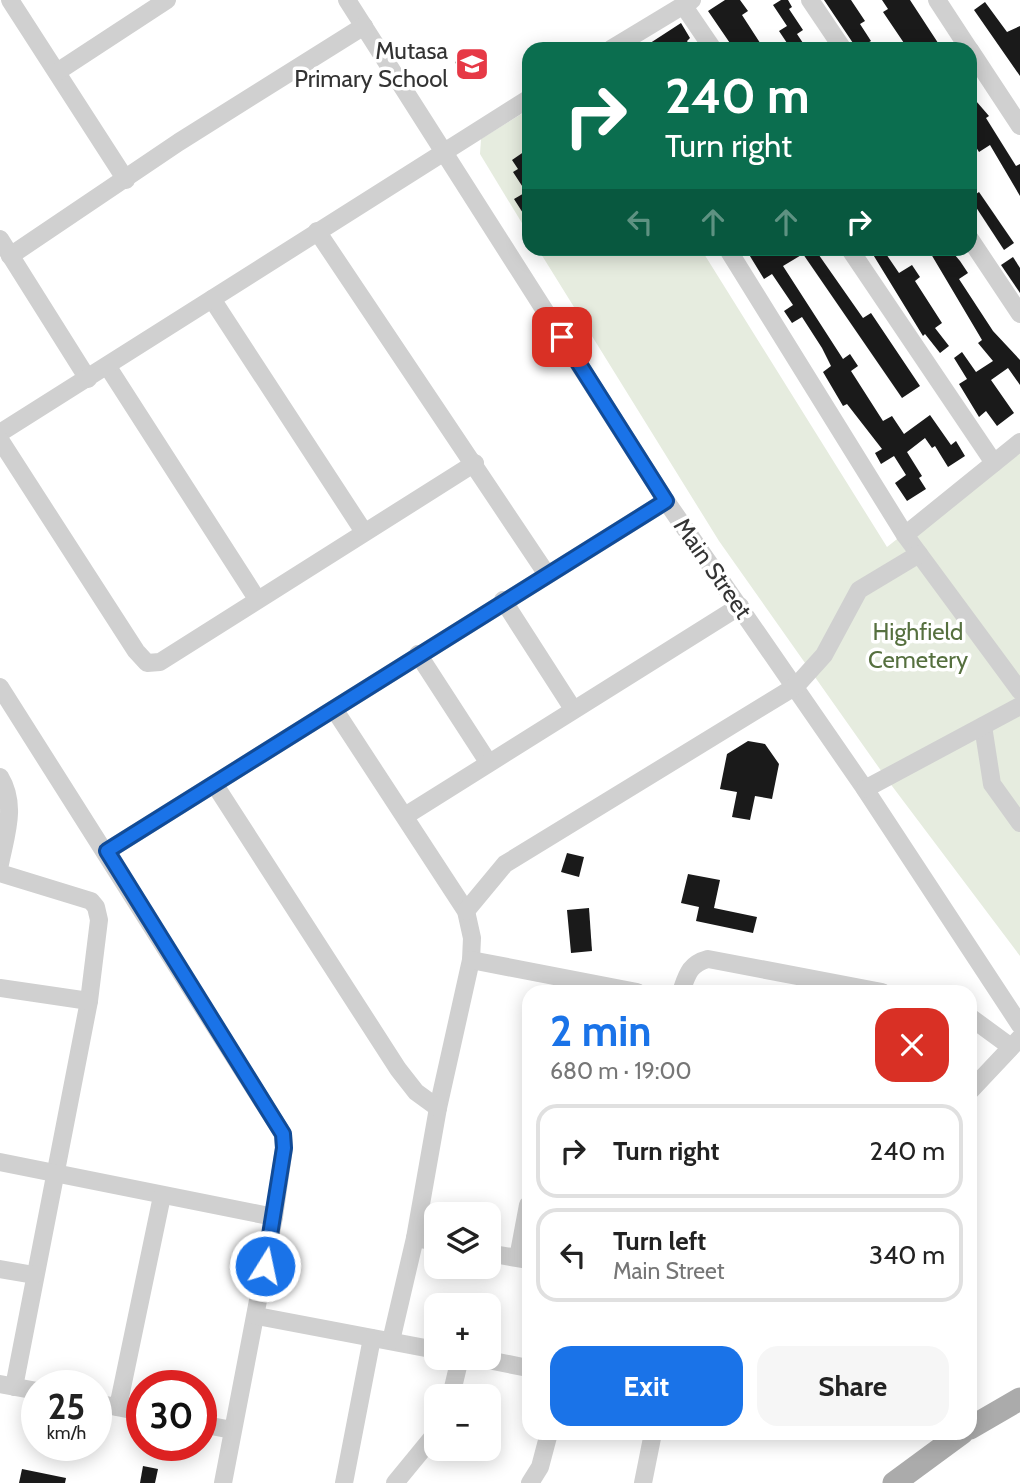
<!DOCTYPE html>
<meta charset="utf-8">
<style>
:root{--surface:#fff;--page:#f6f6f6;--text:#222;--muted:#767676;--line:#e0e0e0;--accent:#1a73e8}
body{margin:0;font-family:Cabin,sans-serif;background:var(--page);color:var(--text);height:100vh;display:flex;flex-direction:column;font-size:26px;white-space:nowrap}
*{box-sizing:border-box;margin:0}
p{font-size:23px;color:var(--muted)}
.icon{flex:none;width:38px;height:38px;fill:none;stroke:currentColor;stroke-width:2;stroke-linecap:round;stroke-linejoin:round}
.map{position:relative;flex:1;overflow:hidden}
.panel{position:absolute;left:522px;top:985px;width:455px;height:455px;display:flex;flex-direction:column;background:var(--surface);border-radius:21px;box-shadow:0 4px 18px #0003}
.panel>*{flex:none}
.guide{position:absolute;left:522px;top:42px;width:455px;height:214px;border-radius:21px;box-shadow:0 4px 18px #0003;background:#0b6e4f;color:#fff;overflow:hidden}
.fabs{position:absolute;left:424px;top:1202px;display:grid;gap:14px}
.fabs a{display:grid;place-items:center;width:77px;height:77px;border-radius:14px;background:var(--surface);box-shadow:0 4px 18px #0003;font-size:35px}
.speed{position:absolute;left:21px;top:1370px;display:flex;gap:14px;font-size:35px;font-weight:700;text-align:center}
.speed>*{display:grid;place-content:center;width:91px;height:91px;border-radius:50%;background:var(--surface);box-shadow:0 4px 18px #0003;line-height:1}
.speed small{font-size:18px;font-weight:400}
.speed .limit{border:10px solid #d22;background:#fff;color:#111}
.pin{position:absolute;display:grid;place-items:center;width:60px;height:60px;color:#fff;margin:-30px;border-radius:14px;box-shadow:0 4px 10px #0006}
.me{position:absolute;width:77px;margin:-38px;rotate:10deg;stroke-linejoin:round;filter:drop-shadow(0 0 5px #0008)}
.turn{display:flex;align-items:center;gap:24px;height:147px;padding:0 28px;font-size:32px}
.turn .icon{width:91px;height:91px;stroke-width:2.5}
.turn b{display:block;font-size:49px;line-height:60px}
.lanes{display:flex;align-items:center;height:66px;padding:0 28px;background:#0003;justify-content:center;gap:35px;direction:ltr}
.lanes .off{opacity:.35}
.round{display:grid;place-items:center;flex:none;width:74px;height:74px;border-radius:21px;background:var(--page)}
.summary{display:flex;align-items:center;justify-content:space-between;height:119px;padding:0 28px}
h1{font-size:42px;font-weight:800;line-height:52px;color:var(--accent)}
.action{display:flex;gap:14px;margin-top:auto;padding:14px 28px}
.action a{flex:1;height:80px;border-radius:21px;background:var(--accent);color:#fff;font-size:28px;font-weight:800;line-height:80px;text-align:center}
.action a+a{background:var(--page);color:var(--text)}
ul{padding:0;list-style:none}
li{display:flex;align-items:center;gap:21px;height:94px;margin:0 14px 10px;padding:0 14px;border:4px solid var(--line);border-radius:21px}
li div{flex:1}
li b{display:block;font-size:26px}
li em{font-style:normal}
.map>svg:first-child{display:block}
.green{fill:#e6ecdf}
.building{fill:#1a1a1a}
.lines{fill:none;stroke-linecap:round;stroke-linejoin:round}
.minor{stroke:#d0d0d0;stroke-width:18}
.major{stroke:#ababab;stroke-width:23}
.route-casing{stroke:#114b97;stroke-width:18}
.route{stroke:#1a73e8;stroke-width:12}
.labels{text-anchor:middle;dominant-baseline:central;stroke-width:7;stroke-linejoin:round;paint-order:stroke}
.poi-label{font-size:24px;fill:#333;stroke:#fff;text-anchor:end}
.street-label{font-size:24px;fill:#333;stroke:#fff}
.park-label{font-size:24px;fill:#56703f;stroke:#fff}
</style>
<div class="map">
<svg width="1020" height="1483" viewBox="0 0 1020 1483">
<rect width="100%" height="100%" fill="#fff"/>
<!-- green -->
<g class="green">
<path d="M528 110V233L480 154 481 139Z"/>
<path d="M538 249H701L887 547 1020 442V956L889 782 719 541Z"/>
</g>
<!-- building -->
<g class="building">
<path d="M725 0H740L748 11 742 15 764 49H734L708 11Z"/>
<path d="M781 0H788L792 7 789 9 803 30 797 34 807 49H791L779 31 787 26 773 5Z"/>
<path d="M824 0H851L865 21 860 24 871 41 857 49Z"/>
<path d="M882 0H910L942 49H908L883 12 888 9Z"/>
<path d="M985 2 1007 32 1020 26V76L974 10Z"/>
<path d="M681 23 690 38 687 41 692 49H641Z"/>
<path d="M472 53 480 69 463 78 455 62Z"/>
<path d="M970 94 989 116 986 118 1016 166 1020 164V196L990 145 979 152 970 137Z"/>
<path d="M528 149V221L514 199 526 192 513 172 518 169 512 160Z"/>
<path d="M979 192 1014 243 1004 250 970 198Z"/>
<path d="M745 248H814L863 318 871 313 920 386 902 398 803 254 783 266 843 359 850 354 858 366 851 371 883 421 892 416 904 434 930 415 951 445 956 441 965 456 948 467 935 446 932 448 925 438 907 452 922 476 919 478 926 489 907 501 895 483 906 475 894 456 881 464 875 453 882 449 847 404 843 406 823 372 831 366 822 348 802 317 792 323 784 311 793 305 772 274 764 279Z"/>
<path d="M869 248H882L899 273 912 265 920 277 915 281 942 323 935 328 949 346 940 353 925 334 923 336Z"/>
<path d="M938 248H949L960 261 968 273 959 279 993 331 1020 360V385L1008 368 991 380 1014 413 997 426 986 411 979 417 959 384 967 379 954 358 962 352 976 372 993 361 978 343 982 340 931 254Z"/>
<path d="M1013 257 1020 268V293L1001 265Z"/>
<path d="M748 741 765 744 779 764 772 799 755 796 750 820 732 817 737 792 720 789 727 754Z"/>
<path d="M567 853 584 857 579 877 561 872Z"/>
<path d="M688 874 720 880 714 908 757 917 753 933 696 921 699 907 681 903Z"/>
<path d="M589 908 592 951 571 953 567 910Z"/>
<path d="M143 1466 158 1469 155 1483H140Z"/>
<path d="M22 1469 66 1478 65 1483H19Z"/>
</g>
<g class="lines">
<!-- minor -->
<g class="minor">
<path d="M10 0 126 180"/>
<path d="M347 0 666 501 865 789 1020 1025"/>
<path d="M810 0 843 49"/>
<path d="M937 0 969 49"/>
<path d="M683 5 713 49"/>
<path d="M611 49 692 0"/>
<path d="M970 50 1020 126"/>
<path d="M57 72 167 0"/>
<path d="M317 231 546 573"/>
<path d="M0 239 88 379"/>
<path d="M970 239 1020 314"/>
<path d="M727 248 905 535 1020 691"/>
<path d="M849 248 994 463"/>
<path d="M10 256 179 142 364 26"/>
<path d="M212 299 364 532"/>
<path d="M108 367 257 599"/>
<path d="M0 433 528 99"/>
<path d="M0 440 136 651 147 663 160 662 475 463"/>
<path d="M905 535 1020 442"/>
<path d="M503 600 573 709"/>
<path d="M418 654 488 762"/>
<path d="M0 687 283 1134 284 1148 274 1217 223 1483"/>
<path d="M334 709 466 911 472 938 471 960 438 1108 415 1238 436 1242"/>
<path d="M983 726 992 784 1020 823"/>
<path d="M0 777C17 805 6 834 0 864"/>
<path d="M215 785 398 1069 416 1092 438 1108"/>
<path d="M865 789 1020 706"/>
<path d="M405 816 740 606"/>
<path d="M107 851 666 501"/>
<path d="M0 873 91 901 96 907 99 920 89 1001 14 1387"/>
<path d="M466 911 505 864 796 686 824 655 859 590 919 554"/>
<path d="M471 960 637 992"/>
<path d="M0 988 89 1001"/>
<path d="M681 992C687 975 689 964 708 959L882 992"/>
<path d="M970 1017 1011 1047"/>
<path d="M970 1091 1020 1038"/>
<path d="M0 1162 274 1217"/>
<path d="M488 1253 528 1260"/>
<path d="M518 1258 528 1205"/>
<path d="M0 1269 34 1275"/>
<path d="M257 1316 436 1350"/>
<path d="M391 1341 415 1238"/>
<path d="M478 1358 528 1368"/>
<path d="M0 1384 37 1391"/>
<path d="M451 1396 460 1358"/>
<path d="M96 1403 142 1412"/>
<path d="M118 1407 162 1196"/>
<path d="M201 1424 232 1430"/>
<path d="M344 1483 372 1338"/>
<path d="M395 1483 436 1433"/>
<path d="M530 1483 540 1467 549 1433"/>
<path d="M643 1483 653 1433"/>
</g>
<!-- major -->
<g class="major">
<path d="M970 1428 1020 1399"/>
<path d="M894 1483 962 1433"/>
</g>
</g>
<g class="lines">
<!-- route casing -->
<g class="route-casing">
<path id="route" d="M265 1266 284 1148 283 1134 107 851 666 501 562 337"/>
</g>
<!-- route -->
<use href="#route" class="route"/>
</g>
<!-- icons -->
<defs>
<g id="school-square" transform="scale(1.75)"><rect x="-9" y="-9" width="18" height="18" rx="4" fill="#e63946" stroke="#fff"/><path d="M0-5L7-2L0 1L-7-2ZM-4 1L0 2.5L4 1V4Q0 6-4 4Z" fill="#fff"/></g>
</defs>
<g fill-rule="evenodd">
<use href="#school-square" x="472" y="64"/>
</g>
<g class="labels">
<!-- poi labels -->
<g class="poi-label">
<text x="448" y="50">Mutasa<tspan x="448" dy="28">Primary School</tspan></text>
</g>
<!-- street labels -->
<g class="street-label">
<text transform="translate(713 568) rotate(55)">Main Street</text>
</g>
<!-- park labels -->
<g class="park-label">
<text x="918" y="631">Highfield<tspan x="918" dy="28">Cemetery</tspan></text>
</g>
</g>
</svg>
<div class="fabs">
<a><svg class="icon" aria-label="layers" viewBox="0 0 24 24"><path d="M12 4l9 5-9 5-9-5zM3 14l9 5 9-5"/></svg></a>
<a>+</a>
<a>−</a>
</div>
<div class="speed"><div>25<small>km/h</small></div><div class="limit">30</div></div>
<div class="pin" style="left:562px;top:337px;background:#d93025"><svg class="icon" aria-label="arrive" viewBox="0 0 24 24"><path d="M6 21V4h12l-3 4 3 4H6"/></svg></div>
<svg class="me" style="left:265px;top:1266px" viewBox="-20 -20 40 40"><circle r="17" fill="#1a73e8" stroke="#fff" stroke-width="3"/><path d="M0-11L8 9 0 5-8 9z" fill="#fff"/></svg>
<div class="guide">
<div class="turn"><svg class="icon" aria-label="right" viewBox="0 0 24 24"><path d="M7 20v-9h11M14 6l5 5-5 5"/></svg><div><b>240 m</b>Turn right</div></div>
<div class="lanes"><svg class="icon off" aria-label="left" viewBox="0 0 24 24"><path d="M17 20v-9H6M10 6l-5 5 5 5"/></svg><svg class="icon off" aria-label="ahead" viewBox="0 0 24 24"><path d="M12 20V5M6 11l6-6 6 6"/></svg><svg class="icon off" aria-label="ahead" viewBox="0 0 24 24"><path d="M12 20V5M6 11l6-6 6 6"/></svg><svg class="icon" aria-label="right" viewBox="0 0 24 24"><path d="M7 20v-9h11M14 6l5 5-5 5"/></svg></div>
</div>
<section class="panel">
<div class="summary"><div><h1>2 min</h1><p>680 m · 19:00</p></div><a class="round" style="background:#d93025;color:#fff"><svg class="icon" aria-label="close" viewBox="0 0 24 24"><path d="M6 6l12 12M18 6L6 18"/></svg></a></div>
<ul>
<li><svg class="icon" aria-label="right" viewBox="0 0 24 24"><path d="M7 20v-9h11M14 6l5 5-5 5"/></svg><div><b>Turn right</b></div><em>240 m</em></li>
<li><svg class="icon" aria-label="left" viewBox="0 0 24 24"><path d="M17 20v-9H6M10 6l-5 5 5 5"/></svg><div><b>Turn left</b><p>Main Street</p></div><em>340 m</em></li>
</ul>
<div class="action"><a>Exit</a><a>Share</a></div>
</section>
</div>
